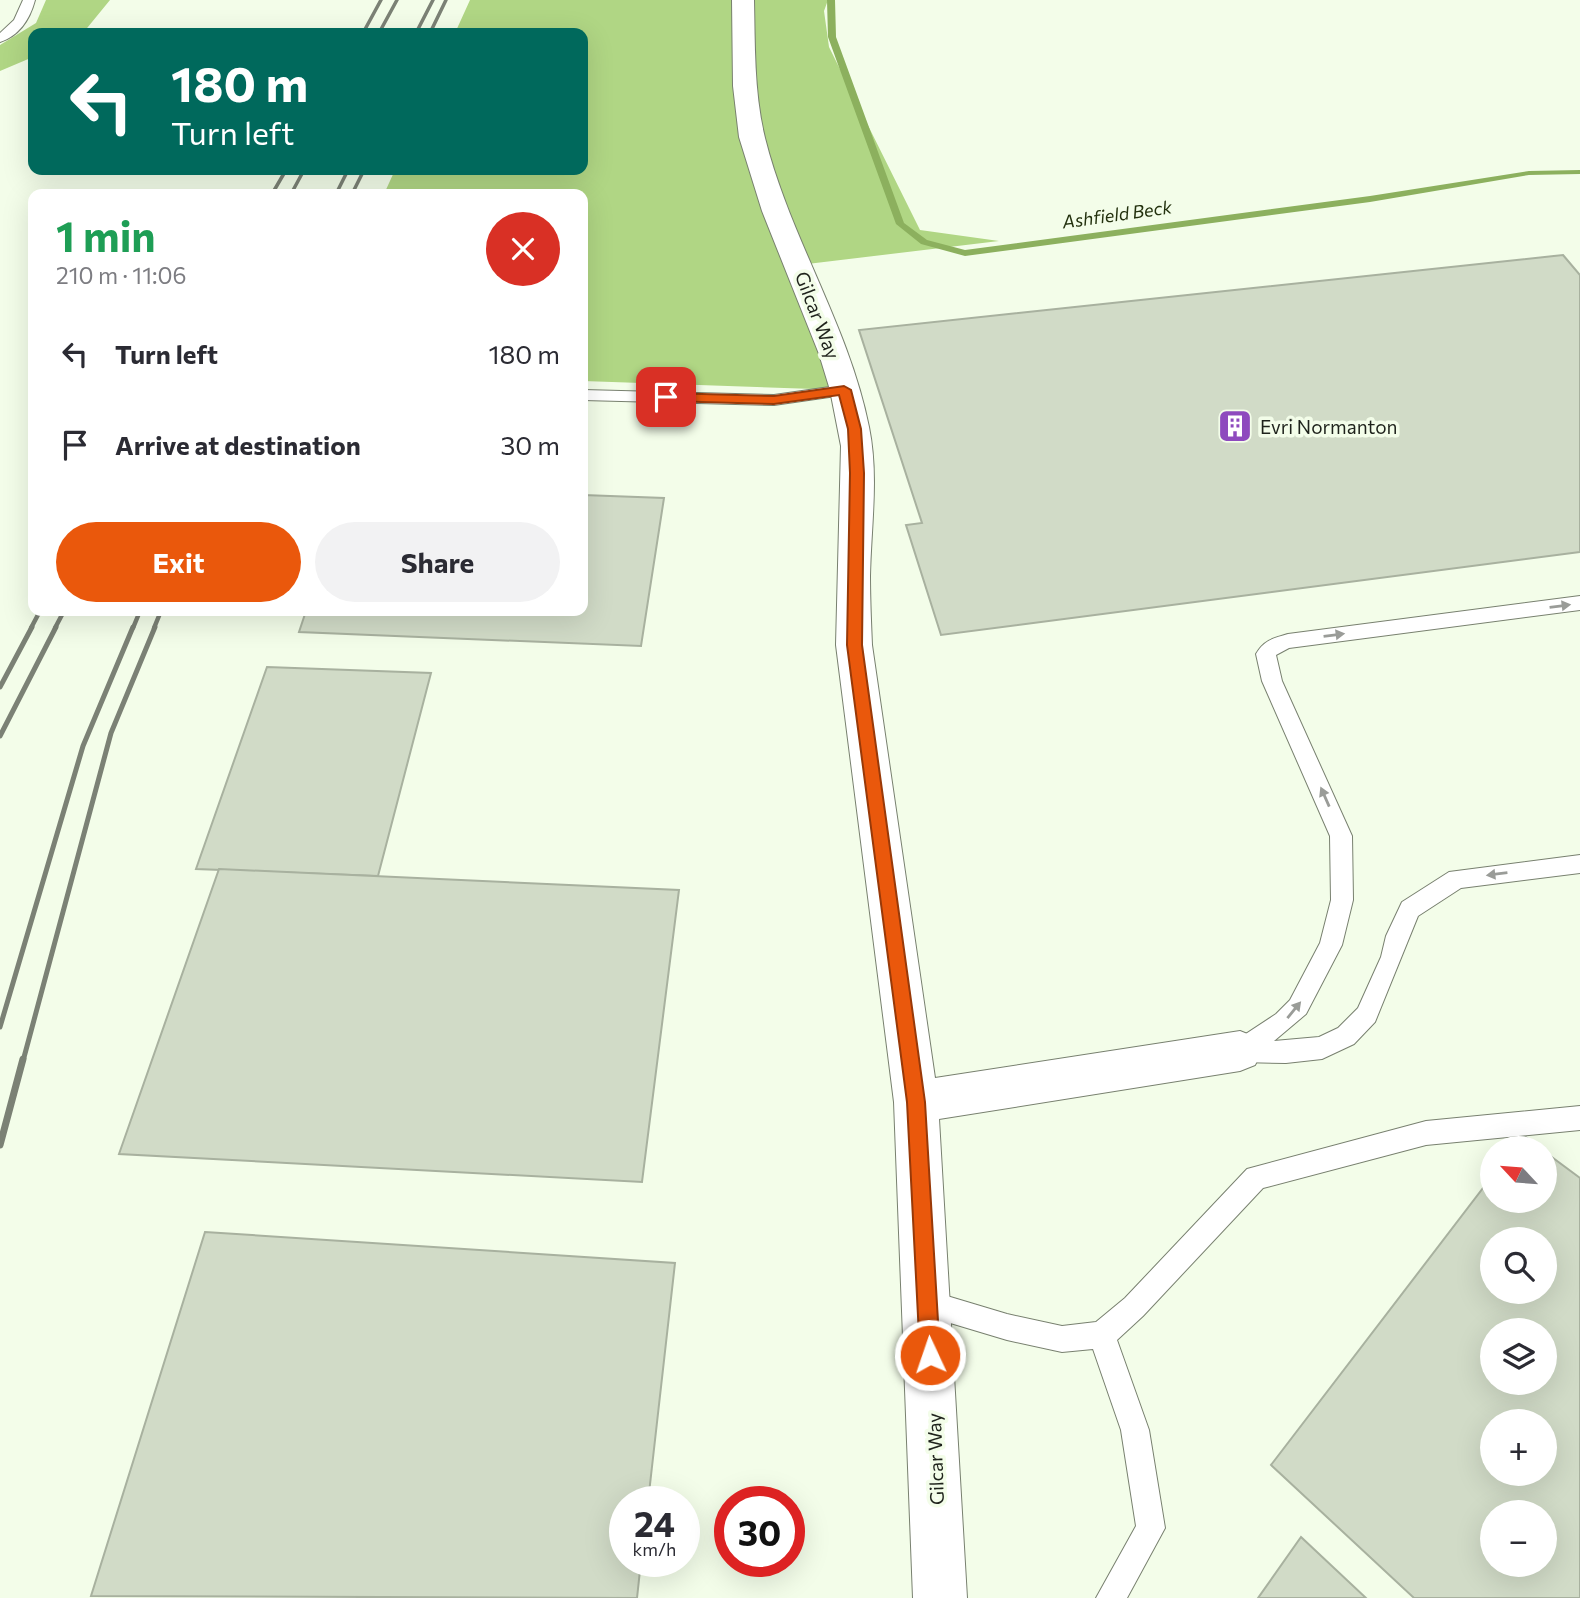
<!DOCTYPE html>
<meta charset="utf-8">
<style>
:root{--surface:#fff;--page:#f2f2f3;--text:#2b2b33;--muted:#7c7c81;--accent:#ea580c}
body{margin:0;font-family:Commissioner,sans-serif;background:var(--page);color:var(--text);height:100vh;display:flex;flex-direction:column;font-size:26px;white-space:nowrap}
*{box-sizing:border-box;margin:0}
p{font-size:23px;color:var(--muted)}
.icon{flex:none;width:38px;height:38px;fill:none;stroke:currentColor;stroke-width:2;stroke-linecap:round;stroke-linejoin:round}
.map{position:relative;flex:1;overflow:hidden}
.sheet{position:absolute;left:28px;top:189px;width:560px;height:427px;display:flex;flex-direction:column;background:var(--surface);border-radius:14px;box-shadow:0 7px 28px #0002}
.sheet>*{flex:none}
.top-card{position:absolute;left:28px;top:28px;width:560px;height:147px;border-radius:14px;box-shadow:0 7px 28px #0002;background:#00695c;color:#fff;overflow:hidden}
.needle{width:46px;rotate:296deg}
.fabs{position:absolute;left:1480px;top:1136px;display:grid;gap:14px}
.fabs a{display:grid;place-items:center;width:77px;height:77px;border-radius:50%;background:var(--surface);box-shadow:0 7px 28px #0002;font-size:35px}
.speed{position:absolute;left:609px;top:1486px;display:flex;gap:14px;font-size:35px;font-weight:700;text-align:center}
.speed>*{display:grid;place-content:center;width:91px;height:91px;border-radius:50%;background:var(--surface);box-shadow:0 7px 28px #0002;line-height:1}
.speed small{font-size:18px;font-weight:400}
.speed .limit{border:10px solid #d22;background:#fff;color:#111}
.pin{position:absolute;display:grid;place-items:center;width:60px;height:60px;color:#fff;margin:-30px;border-radius:14px;box-shadow:0 4px 10px #0006}
.me{position:absolute;width:77px;margin:-38px;rotate:357deg;stroke-linejoin:round;filter:drop-shadow(0 0 5px #0008)}
.turn{display:flex;align-items:center;gap:24px;height:147px;padding:0 28px;font-size:32px}
.turn .icon{width:91px;height:91px;stroke-width:2.5}
.turn b{display:block;font-size:49px;line-height:60px}
.round{display:grid;place-items:center;flex:none;width:74px;height:74px;border-radius:37px;background:var(--page)}
.summary{display:flex;align-items:center;justify-content:space-between;height:119px;padding:0 28px}
h1{font-size:42px;font-weight:700;line-height:52px;color:#1e9e55}
.primary-button{display:flex;gap:14px;margin-top:auto;padding:14px 28px}
.primary-button a{flex:1;height:80px;border-radius:42px;background:var(--accent);color:#fff;font-size:28px;font-weight:700;line-height:80px;text-align:center}
.primary-button a+a{background:var(--page);color:var(--text)}
ul{padding:0;list-style:none}
li{display:flex;align-items:center;gap:21px;height:91px;padding:0 28px}
li div{flex:1}
li b{display:block;font-size:26px}
li em{font-style:normal}
.map>svg:first-child{display:block}
.green{fill:#b0d684}
.lines{fill:none;stroke-linecap:round;stroke-linejoin:round}
.stream{fill:#8cb05e;fill-rule:evenodd}
.building{fill:#d1dbc7;stroke:#a8b19f;stroke-width:2;fill-rule:evenodd}
.lane-casing{stroke:#78806f;stroke-width:2}
.street-casing{stroke:#78806f;stroke-width:2}
.lane{fill:#fff;fill-rule:evenodd}
.street{fill:#fff;fill-rule:evenodd}
.rail-far3{stroke:#7b8175;stroke-width:3.5}
.rail-far2{stroke:#7b8175;stroke-width:4.5}
.rail-far1{stroke:#7b8175;stroke-width:5}
.rail{stroke:#7b8175;stroke-width:7}
.oneway{fill:#9a9c98}
.route{fill:#ea580c;stroke:#983908;stroke-width:2}
.labels{text-anchor:middle;dominant-baseline:central;stroke-width:7;stroke-linejoin:round;paint-order:stroke}
.far-water-label{font-size:18px;font-style:italic;fill:#23310e;stroke:#f3fde9}
.street-label{font-size:19px;fill:#1e221b;stroke:#f3fde9}
.poi-label{font-size:19px;fill:#1e221b;stroke:#f3fde9;text-anchor:start}
</style>
<div class="map">
<svg width="1580" height="1598" viewBox="0 0 1580 1598">
<rect width="100%" height="100%" fill="#f3fde9"/>
<!-- green -->
<g class="green">
<path d="M46 0H110L83 33H33V57L0 71V45L36 23Z"/>
<path d="M470 0H828L824 11 829 47 920 230 999 241 799 265 844 390 583 381V194H384L395 170H583V33H455Z"/>
</g>
<g class="lines">
<!-- stream -->
<path class="stream" d="M827 0H835L836 37 904 223 927 240 965 250 1370 196 1529 171 1580 170V174L1529 175 1370 202 965 256 921 244 896 224 828 37Z"/>
</g>
<!-- building -->
<g class="building">
<path d="M1563 255 1580 275V552L941 635 906 525 922 523 859 330Z"/>
<path d="M583 495 664 498 641 646 299 632 306 611H583Z"/>
<path d="M267 667 431 673 378 876 196 869Z"/>
<path d="M219 869 679 890 642 1182 119 1154Z"/>
<path d="M1523 1135 1540 1148H1513Z"/>
<path d="M1545 1152 1580 1178V1598H1414L1271 1465 1493 1175V1200H1545ZM1493 1239H1545V1292H1493ZM1493 1330H1545V1382H1493ZM1493 1421H1545V1474H1493ZM1493 1512H1545V1564H1493Z"/>
<path d="M205 1232 675 1263 648 1502H625V1561H641L637 1598 91 1596Z"/>
<path d="M1301 1537 1366 1598H1258Z"/>
</g>
<g class="lines">
<!-- lane casing -->
<g class="lane-casing">
<g id="lane">
<path d="M23 0H35C30 19 19 36 0 42V33L14 20Z"/>
<path d="M844 385 852 390 850 394 774 405 583 400V390L774 395Z"/>
<path d="M1580 596V610L1289 648 1276 655 1282 681 1352 836 1353 900 1342 945 1306 1014 1274 1041 1319 1037 1338 1028 1358 1008 1381 957 1386 936 1402 902 1449 872 1580 855V873L1461 888 1418 916 1375 1022 1354 1044 1322 1059 1286 1063 1240 1062 1232 1059 1228 1051 1232 1043 1276 1014 1290 1000 1320 943 1331 900 1330 836 1262 681 1256 654C1264 640 1274 638 1288 634Z"/>
<path d="M1580 1106V1130L1426 1145 1263 1188 1143 1316 1117 1340 1149 1430 1165 1528 1127 1598H1096L1136 1526 1121 1430 1093 1349 1062 1352 1007 1340 927 1316 918 1312 914 1303 918 1294 927 1290 1007 1314 1062 1326 1096 1322 1125 1298 1247 1169 1426 1121Z"/>
</g>
</g>
<!-- street casing -->
<g class="street-casing">
<path id="street" d="M732 0H754C755 46 754 93 765 138 790 238 849 326 869 427 879 476 871 526 870 576 870 599 871 622 872 645L935 1078 1240 1031 1255 1037 1262 1051 1255 1065 1240 1071 939 1119 967 1598H913L894 1102 836 645 841 446 830 390 819 354 762 211 739 137 733 86Z"/>
</g>
<!-- lane -->
<use href="#lane" class="lane"/>
<!-- street -->
<use href="#street" class="street"/>
<!-- rail-far3 -->
<g class="rail-far3">
<path d="M363 33 381 0"/>
<path d="M379 33 397 0"/>
<path d="M416 33 433 0"/>
<path d="M430 33 446 0"/>
<path d="M272 194 286 170"/>
<path d="M291 194 304 170"/>
<path d="M336 194 348 170"/>
<path d="M352 194 364 170"/>
</g>
<!-- rail-far2 -->
<g class="rail-far2">
<path d="M31 628 40 611"/>
<path d="M55 628 64 611"/>
<path d="M133 628 140 611"/>
<path d="M154 628 161 611"/>
</g>
<!-- rail-far1 -->
<g class="rail-far1">
<path d="M0 687 32 627"/>
<path d="M0 736 56 627"/>
<path d="M0 1027 83 746 133 627"/>
<path d="M23 1061 111 733 155 627"/>
</g>
<!-- rail -->
<path class="rail" d="M0 1145 23 1059"/>
</g>
<!-- one-way arrows -->
<defs><path id="oneway-solid" d="M-6-.8H1V-3.2L6.5 0L1 3.2V.8H-6Z" transform="scale(1.75)"/></defs>
<g class="oneway">
<use href="#oneway-solid" transform="translate(1560 606) rotate(-7)"/>
<use href="#oneway-solid" transform="translate(1334 635) rotate(-7)"/>
<use href="#oneway-solid" transform="translate(1325 797) rotate(-114)"/>
<use href="#oneway-solid" transform="translate(1497 874) rotate(173)"/>
<use href="#oneway-solid" transform="translate(1294 1010) rotate(-51)"/>
</g>
<!-- route -->
<path class="route" d="M844 386 851 390 861 429 864 473 862 645 925 1102 940 1355 937 1363 930 1366 923 1363 920 1355 907 1102 847 645 850 473 848 429 839 395 774 404 666 401 659 397 666 393 774 396Z"/>
<!-- icons -->
<defs>
<g id="building-square" transform="scale(1.75)"><rect x="-9" y="-9" width="18" height="18" rx="4" fill="#8e4abe" stroke="#f3fde9"/><path d="M-4-6H4V6H1V3H-1V6H-4ZM-2.5-4.3h1.7v1.8h-1.7ZM.8-4.3h1.7v1.8H.8ZM-2.5-1h1.7V.8h-1.7ZM.8-1h1.7V.8H.8Z" fill="#fff"/></g>
</defs>
<g fill-rule="evenodd">
<use href="#building-square" x="1235" y="426"/>
</g>
<g class="labels">
<!-- far-water labels -->
<g class="far-water-label">
<text transform="translate(1117 214) rotate(-8)">Ashfield Beck</text>
</g>
<!-- street labels -->
<g class="street-label">
<text transform="translate(818 315) rotate(69)">Gilcar Way</text>
<text transform="translate(935 1459) rotate(-92)">Gilcar Way</text>
</g>
<!-- poi labels -->
<g class="poi-label">
<text x="1260" y="426">Evri Normanton</text>
</g>
</g>
</svg>
<div class="fabs">
<a><svg class="needle" viewBox="-14 -14 28 28"><path d="M0-13l5 13h-10z" fill="#e53935"/><path d="M0 13l5-13h-10z" fill="#7c7c81"/></svg></a>
<a><svg class="icon" aria-label="search" viewBox="0 0 24 24"><circle cx="10" cy="10" r="6"/><path d="M15 15l6 6"/></svg></a>
<a><svg class="icon" aria-label="layers" viewBox="0 0 24 24"><path d="M12 4l9 5-9 5-9-5zM3 14l9 5 9-5"/></svg></a>
<a>+</a>
<a>−</a>
</div>
<div class="speed"><div>24<small>km/h</small></div><div class="limit">30</div></div>
<div class="pin" style="left:666px;top:397px;background:#d93025"><svg class="icon" aria-label="arrive" viewBox="0 0 24 24"><path d="M6 21V4h12l-3 4 3 4H6"/></svg></div>
<svg class="me" style="left:930px;top:1355px" viewBox="-20 -20 40 40"><circle r="17" fill="#ea580c" stroke="#fff" stroke-width="3"/><path d="M0-11L8 9 0 5-8 9z" fill="#fff"/></svg>
<div class="top-card">
<div class="turn"><svg class="icon" aria-label="left" viewBox="0 0 24 24"><path d="M17 20v-9H6M10 6l-5 5 5 5"/></svg><div><b>180 m</b>Turn left</div></div>
</div>
<section class="sheet">
<div class="summary"><div><h1>1 min</h1><p>210 m · 11:06</p></div><a class="round" style="background:#d93025;color:#fff"><svg class="icon" aria-label="close" viewBox="0 0 24 24"><path d="M6 6l12 12M18 6L6 18"/></svg></a></div>
<ul>
<li><svg class="icon" aria-label="left" viewBox="0 0 24 24"><path d="M17 20v-9H6M10 6l-5 5 5 5"/></svg><div><b>Turn left</b></div><em>180 m</em></li>
<li><svg class="icon" aria-label="arrive" viewBox="0 0 24 24"><path d="M6 21V4h12l-3 4 3 4H6"/></svg><div><b>Arrive at destination</b></div><em>30 m</em></li>
</ul>
<div class="primary-button"><a>Exit</a><a>Share</a></div>
</section>
</div>
